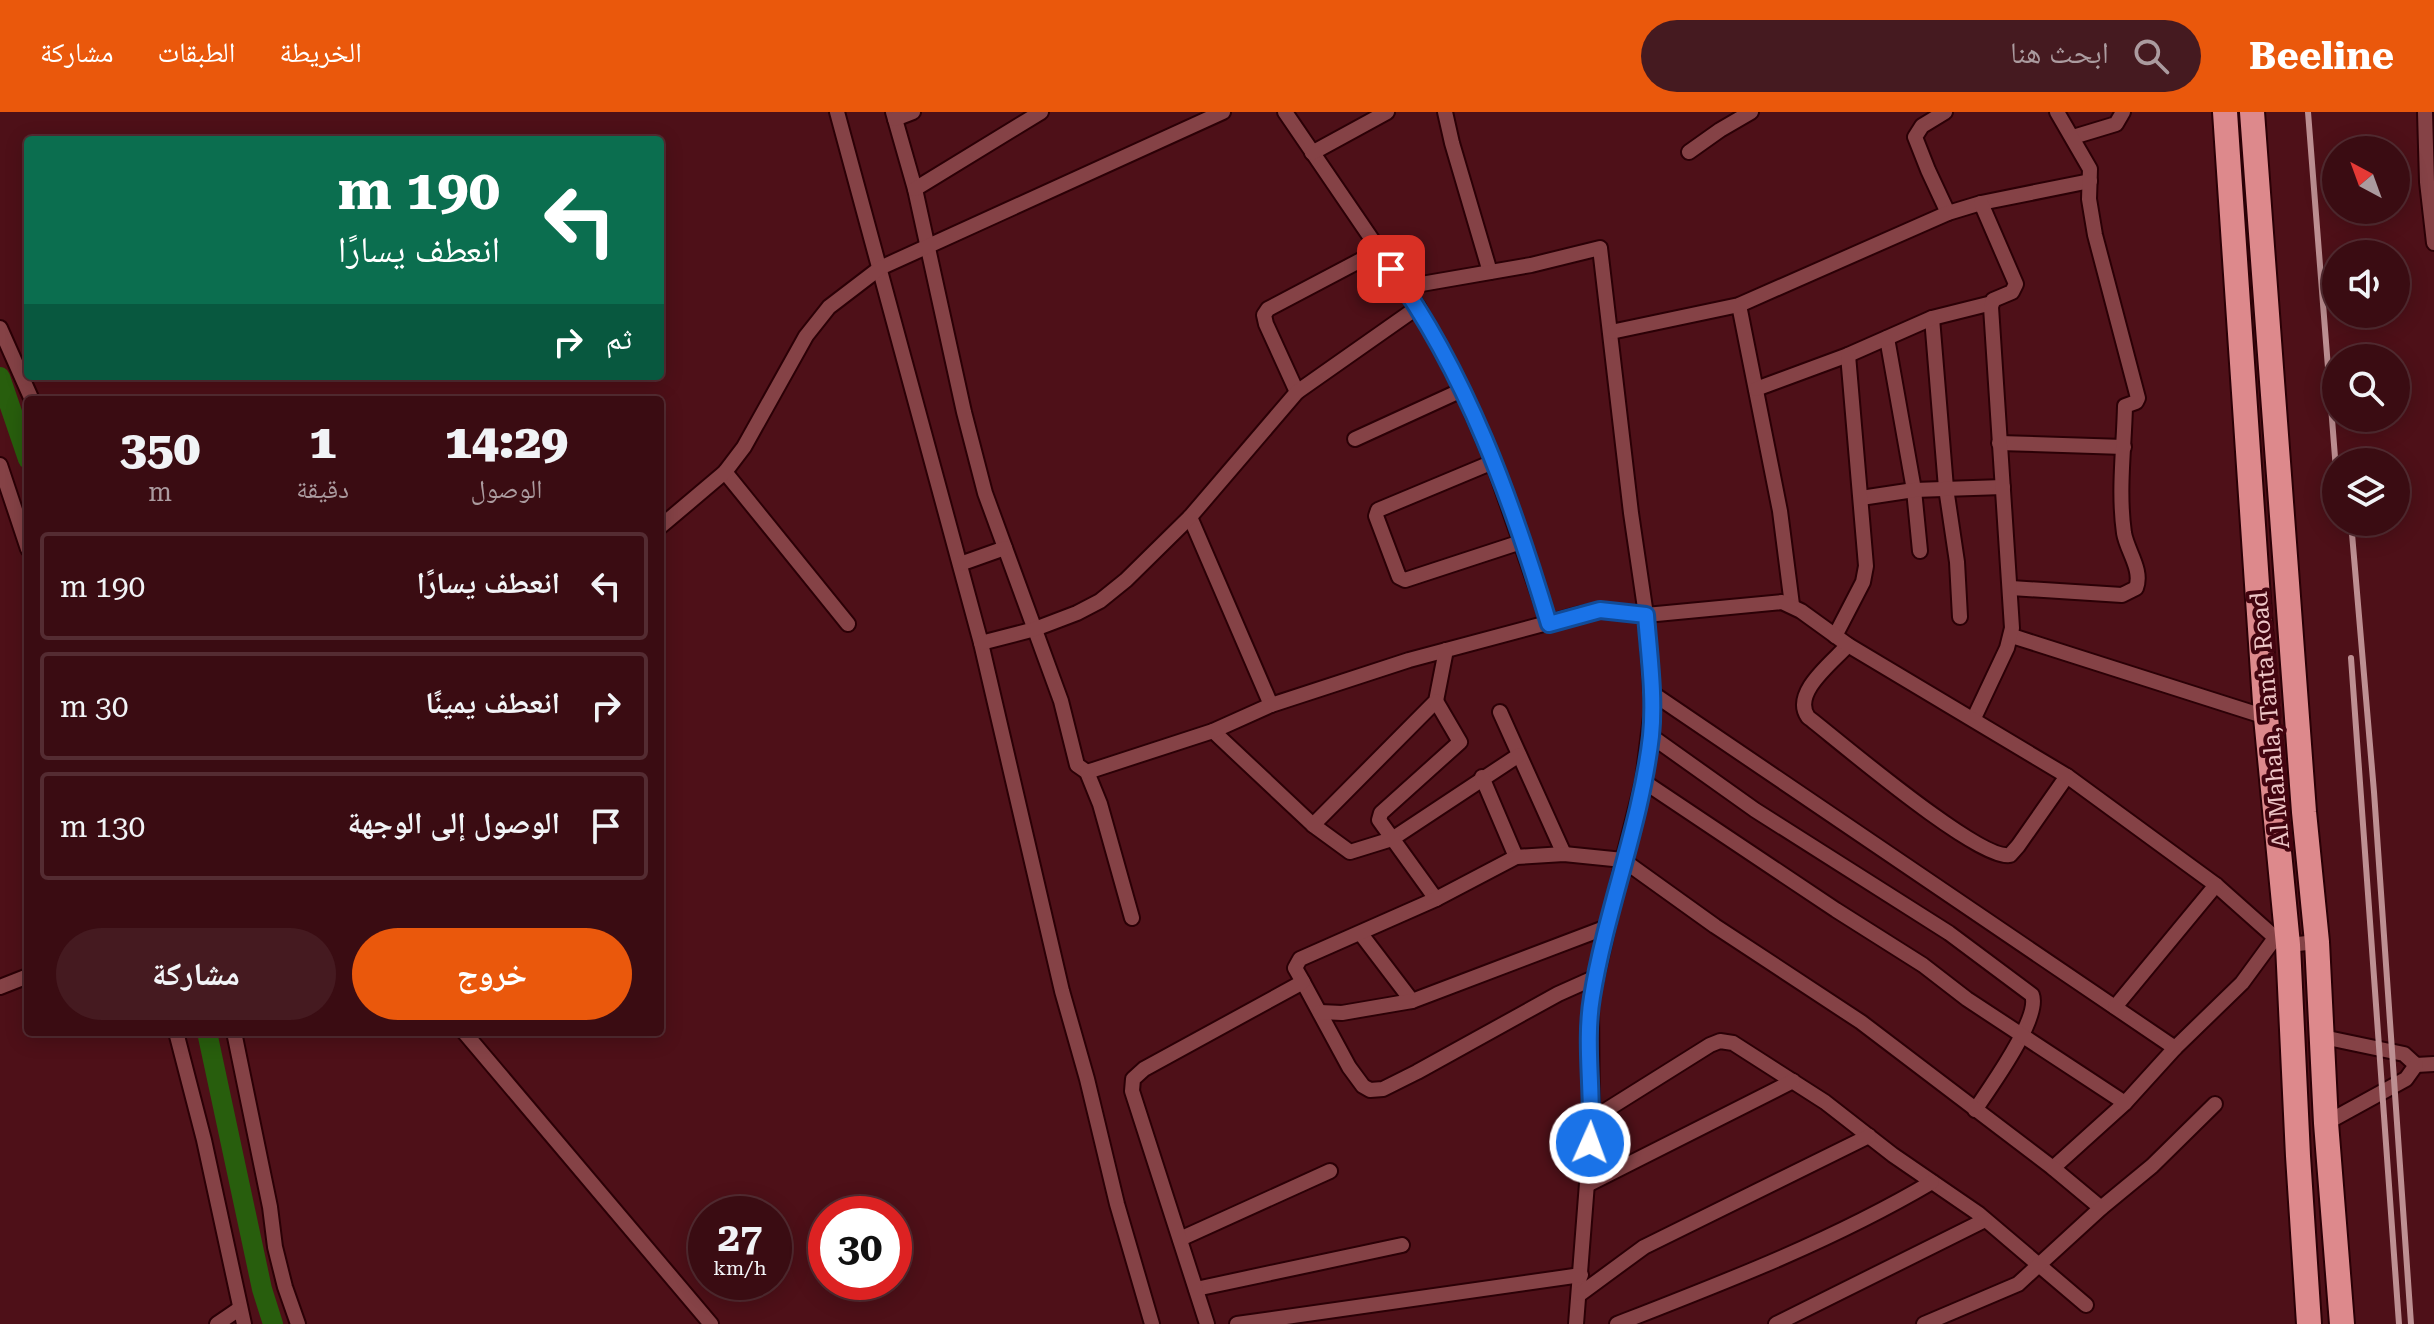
<!DOCTYPE html>
<html lang="ar">
<meta charset="utf-8">
<style>
:root{--surface:#3a0c12;--page:#451a20;--text:#f1f3f6;--muted:#ab9b9f;--line:#542c32;--accent:#ea580c}
body{margin:0;font-family:"Roboto Serif","Noto Naskh Arabic",serif;background:var(--page);color:var(--text);direction:rtl;height:100vh;display:flex;flex-direction:column;font-size:30px;white-space:nowrap}
*{box-sizing:border-box;margin:0}
p{font-size:26px;color:var(--muted)}
.icon{flex:none;width:44px;height:44px;fill:none;stroke:currentColor;stroke-width:2;stroke-linecap:round;stroke-linejoin:round}
.map{position:relative;flex:1;overflow:hidden;direction:ltr}
.side{position:absolute;left:24px;top:284px;width:640px;height:640px;display:flex;flex-direction:column;background:var(--surface);border-radius:8px;box-shadow:0 4px 20px #0003,0 0 0 2px var(--line);direction:rtl}
.side>*{flex:none}
.banner{position:absolute;left:24px;top:24px;width:640px;height:244px;border-radius:8px;box-shadow:0 4px 20px #0003,0 0 0 2px var(--line);direction:rtl;background:#0b6e4f;color:#fff;overflow:hidden}
.needle{width:52px;rotate:319deg}
.tools{position:absolute;left:2322px;top:24px;display:grid;gap:16px}
.tools a{display:grid;place-items:center;width:88px;height:88px;border-radius:50%;background:var(--surface);box-shadow:0 4px 20px #0003,0 0 0 2px var(--line);font-size:40px}
.speed{position:absolute;left:688px;top:1084px;display:flex;gap:16px;font-size:40px;font-weight:700;text-align:center}
.speed>*{display:grid;place-content:center;width:104px;height:104px;border-radius:50%;background:var(--surface);box-shadow:0 4px 20px #0003,0 0 0 2px var(--line);line-height:1}
.speed small{font-size:20px;font-weight:400}
.speed .limit{border:12px solid #d22;background:#fff;color:#111}
.pin{position:absolute;display:grid;place-items:center;width:68px;height:68px;color:#fff;margin:-34px;border-radius:16px;box-shadow:0 4px 12px #0006}
.me{position:absolute;width:88px;margin:-44px;rotate:2deg;stroke-linejoin:round;filter:drop-shadow(0 0 6px #0008)}
.turn{display:flex;align-items:center;gap:28px;height:168px;padding:0 32px;font-size:36px}
.turn .icon{width:104px;height:104px;stroke-width:2.5}
.turn b{display:block;font-size:56px;line-height:68px}
.then{display:flex;align-items:center;height:76px;padding:0 32px;background:#0003;gap:16px;font-size:30px}
.eta{display:flex;justify-content:space-evenly;align-items:center;height:136px;text-align:center}
.eta b{font-size:48px;font-weight:800;line-height:56px}
.cta{display:flex;gap:16px;margin-top:auto;padding:16px 32px}
.cta a{flex:1;height:92px;border-radius:48px;background:var(--accent);color:#fff;font-size:32px;font-weight:800;line-height:92px;text-align:center}
.cta a+a{background:var(--page);color:var(--text)}
ul{padding:0;list-style:none}
li{display:flex;align-items:center;gap:24px;height:108px;margin:0 16px 12px;padding:0 16px;border:4px solid var(--line);border-radius:8px}
li div{flex:1}
li b{display:block;font-size:30px}
li em{font-style:normal}
header{display:flex;align-items:center;gap:48px;box-sizing:border-box;height:112px;padding:0 40px;background:var(--accent);color:#fff}
header strong{font-size:38px}
nav{display:flex;gap:44px;margin-inline-start:auto;font-size:28px}
.search{width:560px;height:72px;background:var(--page);display:flex;align-items:center;gap:20px;box-sizing:border-box;padding:0 28px;border-radius:44px;color:var(--muted);font-size:30px}
.map>svg:first-child{display:block}
.lines{fill:none;stroke-linecap:round;stroke-linejoin:round}
.canal{stroke:#285e0d;stroke-width:20}
.street-casing{stroke:#2b0006;stroke-width:18}
.highway-casing{stroke:#2b0006;stroke-width:28}
.street{stroke:#854246;stroke-width:14}
.highway{stroke:#dd898c;stroke-width:24}
.rail{stroke:#bd8f92;stroke-width:6}
.route-casing{stroke:#114b97;stroke-width:20}
.route{stroke:#1a73e8;stroke-width:14}
.labels{text-anchor:middle;dominant-baseline:central;stroke-width:8;stroke-linejoin:round;paint-order:stroke}
.street-label{font-size:24px;fill:#eec6c7;stroke:#42040f}
</style>
<header>
<strong>Beeline</strong>
<div class="search"><svg class="icon" aria-label="search" viewBox="0 0 24 24"><circle cx="10" cy="10" r="6"/><path d="M15 15l6 6"/></svg>ابحث هنا</div>
<nav><a>الخريطة</a><a>الطبقات</a><a>مشاركة</a></nav>
</header>
<div class="map">
<svg width="2434" height="1212" viewBox="0 0 2434 1212">
<rect width="100%" height="100%" fill="#4e1018"/>
<g class="lines">
<!-- canal -->
<g class="canal">
<path d="M0 265 28 347"/>
<path d="M207 920 262 1177 273 1212"/>
</g>
<!-- street casing -->
<g class="street-casing">
<g id="street">
<path d="M837 0 981 531 1062 879 1087 967 1117 1092 1152 1212"/>
<path d="M893 0 915 77 964 300 985 381 1061 589 1077 653 1087 660 1100 692 1132 806"/>
<path d="M1285 0 1418 195 1462 278 1493 350 1549 512"/>
<path d="M1445 0 1452 31 1490 160"/>
<path d="M1945 0 1922 14 1915 25 1928 58 1948 101"/>
<path d="M2425 0 2427 70 2434 131"/>
<path d="M895 7 913 0"/>
<path d="M2073 25 2116 12 2123 0"/>
<path d="M1689 40 1720 18 1751 0"/>
<path d="M1312 41 1387 0"/>
<path d="M915 77 1041 0"/>
<path d="M1404 175 1531 153 1600 136 1631 401 1646 503 1652 596 1643 669 1623 748 1591 889 1592 1007 1576 1212"/>
<path d="M1739 193 1780 399 1792 493"/>
<path d="M1932 206 1946 376 1957 450 1960 505"/>
<path d="M0 216 32 288"/>
<path d="M1611 220 1739 193 1948 101 1981 91 2090 69"/>
<path d="M1887 226 1914 378 1920 439"/>
<path d="M1756 277 1848 243 1932 206 1992 191"/>
<path d="M1297 280 1266 212 1264 203 1268 197 1378 139"/>
<path d="M1355 327 1462 278"/>
<path d="M1999 331 2124 335"/>
<path d="M1493 350 1378 398 1376 404 1399 465 1405 468 1521 430"/>
<path d="M0 353 28 437"/>
<path d="M725 360 848 512"/>
<path d="M1861 386 1914 378 2003 375"/>
<path d="M1190 405 1271 593"/>
<path d="M660 415 725 360 744 335 806 224 829 195 880 156 1223 0"/>
<path d="M960 452 1005 436"/>
<path d="M2011 476 2122 483 2136 476C2143 458 2127 439 2124 421 2118 379 2124 337 2125 294L2136 290 2138 286 2095 123 2089 87 2090 57 2057 0"/>
<path d="M1835 524 1863 470 1866 454 1848 243"/>
<path d="M2012 524 2266 605"/>
<path d="M981 531 1035 517 1077 501 1100 489 1126 468 1190 405 1297 280 1418 195"/>
<path d="M1848 533C1833 550 1791 581 1808 605 1839 629 1979 749 2010 743L2018 734 2067 664"/>
<path d="M1652 581 2175 936"/>
<path d="M1500 600 1564 742"/>
<path d="M1974 606 2007 536 2012 516 1991 195 1993 188 2012 180 2016 172 1981 91"/>
<path d="M1213 619 1313 713 1350 740 1392 727 1519 643"/>
<path d="M1651 624 1755 698 1949 821 2032 883C2041 906 1989 977 1975 998"/>
<path d="M1087 660 1213 619 1271 593 1409 548 1581 502 1600 498 1646 503 1782 490 1801 499 1848 533 2067 664 2216 773 2279 829 2288 833 2317 830"/>
<path d="M1482 665 1516 745"/>
<path d="M1643 669 1836 798 1923 853 1967 887 2125 991"/>
<path d="M1313 713 1436 589 1446 538"/>
<path d="M1436 787 1379 708 1381 701 1460 630 1436 589"/>
<path d="M1361 822 1412 889 1607 815"/>
<path d="M1303 870 1349 955 1363 974 1370 978 1383 977 1417 960 1558 882 1596 865"/>
<path d="M0 875 28 864"/>
<path d="M2115 895 2216 773"/>
<path d="M1320 900 1342 901 1412 889"/>
<path d="M176 920 204 1028 244 1212"/>
<path d="M234 920 270 1095 275 1135 285 1175 298 1212"/>
<path d="M464 920 711 1212"/>
<path d="M2323 925 2404 942 2416 953 2434 952"/>
<path d="M1592 1007 1710 933 1720 929 1733 931 1825 990 1893 1043 1979 1102 2086 1193"/>
<path d="M2326 1011 2406 967 2416 953"/>
<path d="M2053 1056 2125 991 2175 936 2242 871 2275 826"/>
<path d="M1587 1073 1793 969"/>
<path d="M1180 1127 1330 1059"/>
<path d="M1196 1177 1402 1133"/>
<path d="M1580 1182 1644 1135 1869 1024"/>
<path d="M217 1212 239 1197"/>
<path d="M1207 1212 1132 979 1133 967 1144 957 1303 870 1295 856 1300 847 1436 787 1516 745 1564 742 1623 748 1715 814 1861 910 2053 1056 2101 1096"/>
<path d="M1237 1212 1581 1163"/>
<path d="M1617 1212C1725 1170 1832 1129 1932 1070"/>
<path d="M1776 1212 1985 1108"/>
<path d="M1924 1212 2018 1172 2101 1096 2152 1054 2215 992"/>
</g>
</g>
<!-- highway casing -->
<g class="highway-casing">
<g id="highway">
<path d="M2225 0 2266 605 2288 833 2298 1044 2309 1212"/>
<path d="M2252 0 2304 700 2317 830 2326 1011 2342 1212"/>
</g>
</g>
<!-- street -->
<use href="#street" class="street"/>
<!-- highway -->
<use href="#highway" class="highway"/>
<!-- rail -->
<g class="rail">
<path d="M2308 0 2336 358"/>
<path d="M2351 410 2374 680 2411 1212"/>
<path d="M2351 546 2399 1212"/>
</g>
</g>
<g class="lines">
<!-- route casing -->
<g class="route-casing">
<path id="route" d="M1391 157C1467 262 1512 389 1549 512L1600 498 1646 503C1649 543 1655 584 1651 624 1641 712 1606 798 1592 885 1584 933 1594 983 1590 1031"/>
</g>
<!-- route -->
<use href="#route" class="route"/>
</g>
<g class="labels">
<!-- street labels -->
<g class="street-label">
<text transform="translate(2270 608) rotate(-95)">Al Mahala, Tanta Road</text>
</g>
</g>
</svg>
<div class="tools">
<a><svg class="needle" viewBox="-14 -14 28 28"><path d="M0-13l5 13h-10z" fill="#e53935"/><path d="M0 13l5-13h-10z" fill="#ab9b9f"/></svg></a>
<a><svg class="icon" aria-label="sound" viewBox="0 0 24 24"><path d="M4 9h4l5-4v14l-5-4H4zM17 9q2 3 0 6"/></svg></a>
<a><svg class="icon" aria-label="search" viewBox="0 0 24 24"><circle cx="10" cy="10" r="6"/><path d="M15 15l6 6"/></svg></a>
<a><svg class="icon" aria-label="layers" viewBox="0 0 24 24"><path d="M12 4l9 5-9 5-9-5zM3 14l9 5 9-5"/></svg></a>
</div>
<div class="speed"><div>27<small>km/h</small></div><div class="limit">30</div></div>
<div class="pin" style="left:1391px;top:157px;background:#d93025"><svg class="icon" aria-label="arrive" viewBox="0 0 24 24"><path d="M6 21V4h12l-3 4 3 4H6"/></svg></div>
<svg class="me" style="left:1590px;top:1031px" viewBox="-20 -20 40 40"><circle r="17" fill="#1a73e8" stroke="#fff" stroke-width="3"/><path d="M0-11L8 9 0 5-8 9z" fill="#fff"/></svg>
<div class="banner">
<div class="turn"><svg class="icon" aria-label="left" viewBox="0 0 24 24"><path d="M17 20v-9H6M10 6l-5 5 5 5"/></svg><div><b>190 m</b>انعطف يسارًا</div></div>
<div class="then">ثم<svg class="icon" aria-label="right" viewBox="0 0 24 24"><path d="M7 20v-9h11M14 6l5 5-5 5"/></svg></div>
</div>
<section class="side">
<div class="eta">
<div><b>14:29</b><p>الوصول</p></div>
<div><b>1</b><p>دقيقة</p></div>
<div><b>350</b><p>m</p></div>
</div>
<ul>
<li><svg class="icon" aria-label="left" viewBox="0 0 24 24"><path d="M17 20v-9H6M10 6l-5 5 5 5"/></svg><div><b>انعطف يسارًا</b></div><em>190 m</em></li>
<li><svg class="icon" aria-label="right" viewBox="0 0 24 24"><path d="M7 20v-9h11M14 6l5 5-5 5"/></svg><div><b>انعطف يمينًا</b></div><em>30 m</em></li>
<li><svg class="icon" aria-label="arrive" viewBox="0 0 24 24"><path d="M6 21V4h12l-3 4 3 4H6"/></svg><div><b>الوصول إلى الوجهة</b></div><em>130 m</em></li>
</ul>
<div class="cta"><a>خروج</a><a>مشاركة</a></div>
</section>
</div>
